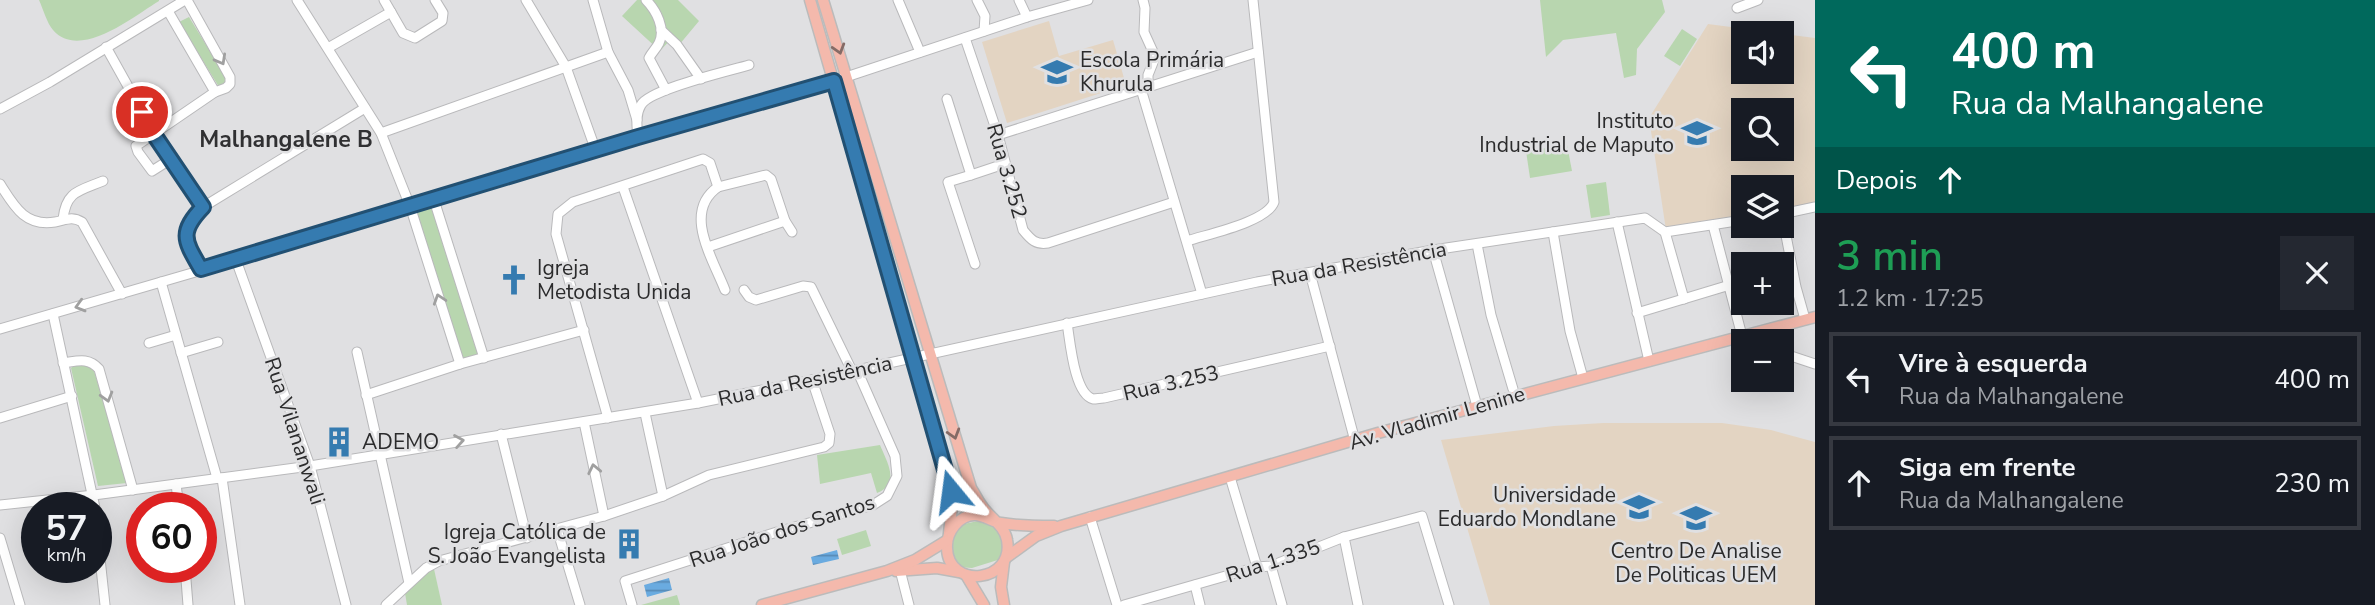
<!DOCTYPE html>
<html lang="pt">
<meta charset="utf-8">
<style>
:root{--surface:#171b24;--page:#242831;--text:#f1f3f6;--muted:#9ea1a6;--line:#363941}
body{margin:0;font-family:"Nunito Sans",sans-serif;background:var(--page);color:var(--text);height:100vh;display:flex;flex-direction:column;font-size:26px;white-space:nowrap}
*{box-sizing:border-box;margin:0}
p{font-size:23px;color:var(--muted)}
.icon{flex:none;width:38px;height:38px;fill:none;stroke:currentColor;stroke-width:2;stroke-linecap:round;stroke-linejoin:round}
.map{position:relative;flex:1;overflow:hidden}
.details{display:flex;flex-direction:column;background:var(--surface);width:560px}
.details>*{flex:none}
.banner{background:#00695c;color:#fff;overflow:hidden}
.controls{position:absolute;left:1731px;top:21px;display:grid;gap:14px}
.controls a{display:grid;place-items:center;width:63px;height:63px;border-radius:0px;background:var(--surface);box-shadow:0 7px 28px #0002;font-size:35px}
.speed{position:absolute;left:21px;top:492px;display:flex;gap:14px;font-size:35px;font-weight:700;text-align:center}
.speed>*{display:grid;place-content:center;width:91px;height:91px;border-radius:50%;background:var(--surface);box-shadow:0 7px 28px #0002;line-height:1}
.speed small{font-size:18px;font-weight:400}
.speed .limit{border:10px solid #d22;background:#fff;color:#111}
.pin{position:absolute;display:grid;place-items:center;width:60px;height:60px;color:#fff;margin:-30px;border:4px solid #fff;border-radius:50%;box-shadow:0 2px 7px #0007}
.me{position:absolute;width:77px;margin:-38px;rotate:344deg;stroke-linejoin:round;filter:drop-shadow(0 0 5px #0008)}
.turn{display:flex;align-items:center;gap:24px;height:147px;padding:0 21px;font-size:32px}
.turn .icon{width:91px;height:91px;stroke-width:2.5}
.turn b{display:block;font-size:49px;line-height:60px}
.then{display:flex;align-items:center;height:66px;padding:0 21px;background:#0003;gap:14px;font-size:26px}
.round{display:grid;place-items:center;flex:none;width:74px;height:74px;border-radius:0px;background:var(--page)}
.summary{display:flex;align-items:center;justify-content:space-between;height:119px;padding:0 21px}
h1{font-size:42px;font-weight:600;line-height:52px;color:#1e9e55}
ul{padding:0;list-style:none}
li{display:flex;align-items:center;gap:21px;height:94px;margin:0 14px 10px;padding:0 7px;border:4px solid var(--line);border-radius:0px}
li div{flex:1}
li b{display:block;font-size:26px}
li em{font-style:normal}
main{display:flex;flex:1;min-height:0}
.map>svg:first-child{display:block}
.education{fill:#e3d4c2;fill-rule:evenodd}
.green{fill:#b8d6af}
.water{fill:url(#water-rules)}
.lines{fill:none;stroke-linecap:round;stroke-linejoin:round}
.minor-casing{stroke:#b9b9bb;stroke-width:11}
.major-casing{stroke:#bbb;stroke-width:13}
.minor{stroke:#fff;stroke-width:9}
.major{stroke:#f4b9ac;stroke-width:10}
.oneway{stroke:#856b66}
.oneway2{stroke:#a0a0a0}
.route-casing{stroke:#225072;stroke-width:18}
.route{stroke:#357bb0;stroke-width:12}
.labels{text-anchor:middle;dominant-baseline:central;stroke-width:5;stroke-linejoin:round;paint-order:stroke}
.poi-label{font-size:21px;fill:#2b2b2c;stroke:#e0e0e2;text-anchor:start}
.street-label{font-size:21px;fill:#2b2b2c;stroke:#e0e0e2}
.neighbourhood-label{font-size:23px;font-weight:bold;fill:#303032;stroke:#e0e0e2}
</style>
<main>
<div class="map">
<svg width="1815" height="605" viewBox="0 0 1815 605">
<defs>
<pattern id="water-rules" width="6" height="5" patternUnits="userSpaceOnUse" patternTransform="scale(1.75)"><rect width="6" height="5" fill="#6aabe0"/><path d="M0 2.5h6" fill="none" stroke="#578bb6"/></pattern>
</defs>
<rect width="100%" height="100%" fill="#e0e0e2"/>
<!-- education -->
<g class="education">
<path d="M1049 21 1059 56 1113 40 1126 85 1007 123 982 42Z"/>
<path d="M1708 24 1815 38V206L1782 212V187H1743V218L1666 230 1649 118ZM1743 33H1782V72H1743ZM1743 110H1782V149H1743Z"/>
<path d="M1603 423H1722L1771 430 1815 442V605H1490L1441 440 1554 426Z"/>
</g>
<!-- green -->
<g class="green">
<path d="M39 0H159V1C134 16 80 61 53 30 47 23 43 9 39 0Z"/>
<path d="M637 0H678L699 21 679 45 671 39 660 51 622 16Z"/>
<path d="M1540 0H1662L1665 12 1637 49 1636 75 1624 78 1616 33 1563 40 1546 57Z"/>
<path d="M189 17 227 79 226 83 219 87 179 22Z"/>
<path d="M1682 29 1697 39 1680 66 1664 56Z"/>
<path d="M1567 145 1572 171 1530 178 1526 151Z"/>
<path d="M1606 182 1610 215 1591 218 1586 185Z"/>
<path d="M434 200 484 358 460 364 410 206Z"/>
<path d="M78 363 93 367 127 483 98 486 71 368Z"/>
<path d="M880 445C887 462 901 484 877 493L871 473 820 484 817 455Z"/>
<path d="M983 520 1006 531 1001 559 972 568 957 567 945 540 959 525Z"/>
<path d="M866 530 871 546 842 555 837 539Z"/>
<path d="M434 569 442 605H407L405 593 422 575Z"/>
<path d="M677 595 680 605H641Z"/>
</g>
<!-- water -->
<g class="water">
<path d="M837 550 839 559 813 565 811 557Z"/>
<path d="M669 578 672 590 647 597 644 585Z"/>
</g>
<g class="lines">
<!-- minor casing -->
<g class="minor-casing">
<g id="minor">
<path d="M297 0 381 133 410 206 460 364"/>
<path d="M384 0 403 33 415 38 442 21 443 13 435 0"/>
<path d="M526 0 566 67 596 151"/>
<path d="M593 0 608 52 628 90 637 120"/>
<path d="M646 0C656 10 666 29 659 43 656 49 652 52 649 58L666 90"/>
<path d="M898 0 920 52"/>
<path d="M977 0 985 16 984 31"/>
<path d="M1019 0 1027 17"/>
<path d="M1143 0 1145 8 1144 32 1154 54V60L1148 75V87"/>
<path d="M1737 8 1758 0"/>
<path d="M168 11 215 92 226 88 230 84V77L187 0"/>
<path d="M661 30 677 45 701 79"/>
<path d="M965 38 998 135 1023 230C1031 240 1036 245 1048 243L1174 202"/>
<path d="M106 47 154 133 203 207"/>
<path d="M328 48 391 12"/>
<path d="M1141 89 1202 294"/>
<path d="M947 99 971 175 1004 164"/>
<path d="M0 109 50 82 185 0"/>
<path d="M381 133 608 52"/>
<path d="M998 135 1258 52"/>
<path d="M638 137C637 127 635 115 641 105 650 89 729 71 749 65"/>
<path d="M171 159 152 171 138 152 136 146 215 92"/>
<path d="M971 175 948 182 975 264"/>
<path d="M0 184C14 206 25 227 55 222 66 220 72 216 82 222L122 294"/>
<path d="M623 187 698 403"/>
<path d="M434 200 484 358"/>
<path d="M1782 214 1815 207"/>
<path d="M1782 215 1796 287 1805 319"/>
<path d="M63 219C66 191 79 191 103 181"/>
<path d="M1617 222 1649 361"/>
<path d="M1713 225 1742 336 1751 341"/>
<path d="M1553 232 1570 331 1583 378"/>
<path d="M1665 232 1684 299"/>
<path d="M1187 241C1208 234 1267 222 1274 202L1253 0"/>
<path d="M1477 244 1491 315 1513 389"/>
<path d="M708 247 785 221"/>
<path d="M1433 250 1477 406"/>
<path d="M236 260 310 466 346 605"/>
<path d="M201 269C185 241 178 233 203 207L365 108"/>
<path d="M1310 273 1355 441"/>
<path d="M161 282 217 478"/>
<path d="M725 290C713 259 682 212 718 187L766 175 771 179 785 221 792 232"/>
<path d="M744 290 749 297 756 300 803 286 811 287 852 371"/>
<path d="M1637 313 1743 281"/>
<path d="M53 314 95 508"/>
<path d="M1067 323C1070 340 1074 394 1093 399 1097 399 1100 398 1104 398L1330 346"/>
<path d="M0 329 192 273 638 137 834 81 1027 17 1088 0"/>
<path d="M149 343 176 335"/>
<path d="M357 352 409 583"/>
<path d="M181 353 218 342"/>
<path d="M1782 353 1815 364"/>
<path d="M63 363C78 361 88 357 99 369L133 490"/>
<path d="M366 395 460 364 584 330"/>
<path d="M645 413 663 496"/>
<path d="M0 418 72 396"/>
<path d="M608 418 556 234 558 214 573 202 703 159 710 163 718 187"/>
<path d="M584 422 604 516"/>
<path d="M501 434 527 538"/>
<path d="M1230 477 1257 567"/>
<path d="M222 478 240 605"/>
<path d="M176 484 179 508"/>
<path d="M0 505 94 495 310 466 698 403 812 380 1257 282 1433 250 1645 218 1665 232 1743 220"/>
<path d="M1090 517 1117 605"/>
<path d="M96 521 105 605"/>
<path d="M557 529 580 605"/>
<path d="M1344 537 1358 605"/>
<path d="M0 538 20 605"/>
<path d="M1271 566 1282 605"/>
<path d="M185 567 188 605"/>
<path d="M900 570 909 605"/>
<path d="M1195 585 1200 605"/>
<path d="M386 605 426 568 439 561 604 516 663 496 709 475 824 447 829 443 830 434 812 380"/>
<path d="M632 605 625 581 777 532 873 505 887 496 897 476 895 456 857 370"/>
<path d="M1124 605 1257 567 1271 566 1344 537 1422 516 1449 605"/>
</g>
</g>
<!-- major casing -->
<g class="major-casing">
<g id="major">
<path d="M810 0 950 486 952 507 949 533"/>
<path d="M823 0 971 488C975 494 978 501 982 506 989 517 1005 526 1007 540 1015 583 948 590 947 548 946 532 959 515 975 515 983 515 993 522 1001 523 1019 526 1036 526 1054 526"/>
<path d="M1007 557 1036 536 1061 526 1378 433 1815 317"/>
<path d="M896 571 937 568 959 572"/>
<path d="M966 575 984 605"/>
<path d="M762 605 887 571 915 560 946 541"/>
<path d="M1004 605 1001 587 1004 562"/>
</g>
</g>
<!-- minor -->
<use href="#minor" class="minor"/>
<!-- major -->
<use href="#major" class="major"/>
</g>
<!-- one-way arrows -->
<defs><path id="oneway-chevron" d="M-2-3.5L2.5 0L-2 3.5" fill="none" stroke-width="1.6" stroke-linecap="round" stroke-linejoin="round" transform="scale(1.75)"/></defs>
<g class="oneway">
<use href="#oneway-chevron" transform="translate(839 49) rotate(73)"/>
<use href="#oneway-chevron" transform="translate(954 434) rotate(73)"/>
</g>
<g class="oneway2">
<use href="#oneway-chevron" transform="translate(221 60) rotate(61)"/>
<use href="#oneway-chevron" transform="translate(439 299) rotate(-108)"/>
<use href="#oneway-chevron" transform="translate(80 306) rotate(164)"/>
<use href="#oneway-chevron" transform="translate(107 397) rotate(74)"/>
<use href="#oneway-chevron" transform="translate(459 441) rotate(-10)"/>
<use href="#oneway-chevron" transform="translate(594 469) rotate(-102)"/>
</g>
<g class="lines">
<!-- route casing -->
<g class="route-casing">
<path id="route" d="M142 112 153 133 203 207C178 233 185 241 201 269L638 137 834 81 951 491"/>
</g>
<!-- route -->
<use href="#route" class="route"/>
</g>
<!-- icons -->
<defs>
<g id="school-bare" transform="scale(2.415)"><path d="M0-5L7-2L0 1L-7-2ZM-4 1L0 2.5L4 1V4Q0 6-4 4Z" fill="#357bb0" stroke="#e0e0e2" stroke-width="2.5" paint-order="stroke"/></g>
<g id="church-bare" transform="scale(2.415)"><path d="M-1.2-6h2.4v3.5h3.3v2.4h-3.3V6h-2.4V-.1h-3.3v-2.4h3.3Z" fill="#357bb0" stroke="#e0e0e2" stroke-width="2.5" paint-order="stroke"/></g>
<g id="building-bare" transform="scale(2.415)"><path d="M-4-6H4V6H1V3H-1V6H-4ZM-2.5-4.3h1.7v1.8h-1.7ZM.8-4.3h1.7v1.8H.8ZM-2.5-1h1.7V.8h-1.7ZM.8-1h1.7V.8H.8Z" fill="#357bb0" stroke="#e0e0e2" stroke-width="2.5" paint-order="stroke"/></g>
<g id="university-bare" transform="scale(2.415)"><path d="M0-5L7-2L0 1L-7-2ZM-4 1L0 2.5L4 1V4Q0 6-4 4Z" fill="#357bb0" stroke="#e0e0e2" stroke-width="2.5" paint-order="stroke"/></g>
</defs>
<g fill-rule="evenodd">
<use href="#school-bare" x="1057" y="72"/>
<use href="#school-bare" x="1697" y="133"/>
<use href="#church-bare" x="514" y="280"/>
<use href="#building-bare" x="339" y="442"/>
<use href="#university-bare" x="1639" y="507"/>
<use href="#university-bare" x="1696" y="518"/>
<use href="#building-bare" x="629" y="544"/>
</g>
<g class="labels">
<!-- poi labels -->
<g class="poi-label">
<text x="1080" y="60">Escola Primária<tspan x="1080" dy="24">Khurula</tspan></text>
<text x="1674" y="121" text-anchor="end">Instituto<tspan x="1674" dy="24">Industrial de Maputo</tspan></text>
<text x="537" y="268">Igreja<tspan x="537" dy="24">Metodista Unida</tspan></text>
<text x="362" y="442">ADEMO</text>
<text x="1616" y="495" text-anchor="end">Universidade<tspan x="1616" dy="24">Eduardo Mondlane</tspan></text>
<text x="606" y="532" text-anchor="end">Igreja Católica de<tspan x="606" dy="24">S. João Evangelista</tspan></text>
<text x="1696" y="551" text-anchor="middle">Centro De Analise<tspan x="1696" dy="24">De Politicas UEM</tspan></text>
</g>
<!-- street labels -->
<g class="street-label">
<text transform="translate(1007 171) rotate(74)">Rua 3.252</text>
<text transform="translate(1359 264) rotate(-10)">Rua da Resistência</text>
<text transform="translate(805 381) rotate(-12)">Rua da Resistência</text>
<text transform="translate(1171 383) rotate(-13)">Rua 3.253</text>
<text transform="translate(1437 418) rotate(-16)">Av. Vladimir Lenine</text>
<text transform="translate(295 431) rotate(72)">Rua Vilananwali</text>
<text transform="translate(782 531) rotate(-18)">Rua João dos Santos</text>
<text transform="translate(1273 561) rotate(-18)">Rua 1.335</text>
</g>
<!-- neighbourhood labels -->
<g class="neighbourhood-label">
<text x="286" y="139">Malhangalene B</text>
</g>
</g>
</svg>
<div class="controls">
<a><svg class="icon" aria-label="sound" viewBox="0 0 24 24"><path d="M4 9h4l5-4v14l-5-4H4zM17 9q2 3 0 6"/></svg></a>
<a><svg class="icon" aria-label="search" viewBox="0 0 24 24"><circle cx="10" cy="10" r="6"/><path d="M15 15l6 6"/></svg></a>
<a><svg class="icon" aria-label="layers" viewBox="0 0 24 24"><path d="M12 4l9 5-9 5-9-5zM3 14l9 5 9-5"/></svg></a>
<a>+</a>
<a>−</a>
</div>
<div class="speed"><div>57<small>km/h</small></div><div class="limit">60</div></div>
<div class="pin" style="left:142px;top:112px;background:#d93025"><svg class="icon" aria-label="arrive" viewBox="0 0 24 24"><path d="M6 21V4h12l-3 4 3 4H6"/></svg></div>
<svg class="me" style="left:951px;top:491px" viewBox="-20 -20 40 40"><path d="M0-17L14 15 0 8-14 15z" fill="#357bb0" stroke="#fff" stroke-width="4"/></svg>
</div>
<section class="details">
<div class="banner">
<div class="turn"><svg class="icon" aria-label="left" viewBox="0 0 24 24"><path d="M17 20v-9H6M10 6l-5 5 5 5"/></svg><div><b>400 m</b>Rua da Malhangalene</div></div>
<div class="then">Depois<svg class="icon" aria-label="ahead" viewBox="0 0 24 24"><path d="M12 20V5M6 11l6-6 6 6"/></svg></div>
</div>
<div class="summary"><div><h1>3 min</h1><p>1.2 km · 17:25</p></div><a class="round"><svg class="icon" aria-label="close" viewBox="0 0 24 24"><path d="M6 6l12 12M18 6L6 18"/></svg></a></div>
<ul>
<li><svg class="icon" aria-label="left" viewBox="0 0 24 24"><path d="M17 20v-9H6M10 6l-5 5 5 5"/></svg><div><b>Vire à esquerda</b><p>Rua da Malhangalene</p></div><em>400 m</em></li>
<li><svg class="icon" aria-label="ahead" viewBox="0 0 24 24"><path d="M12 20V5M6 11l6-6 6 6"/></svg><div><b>Siga em frente</b><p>Rua da Malhangalene</p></div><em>230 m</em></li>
</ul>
</section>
</main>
